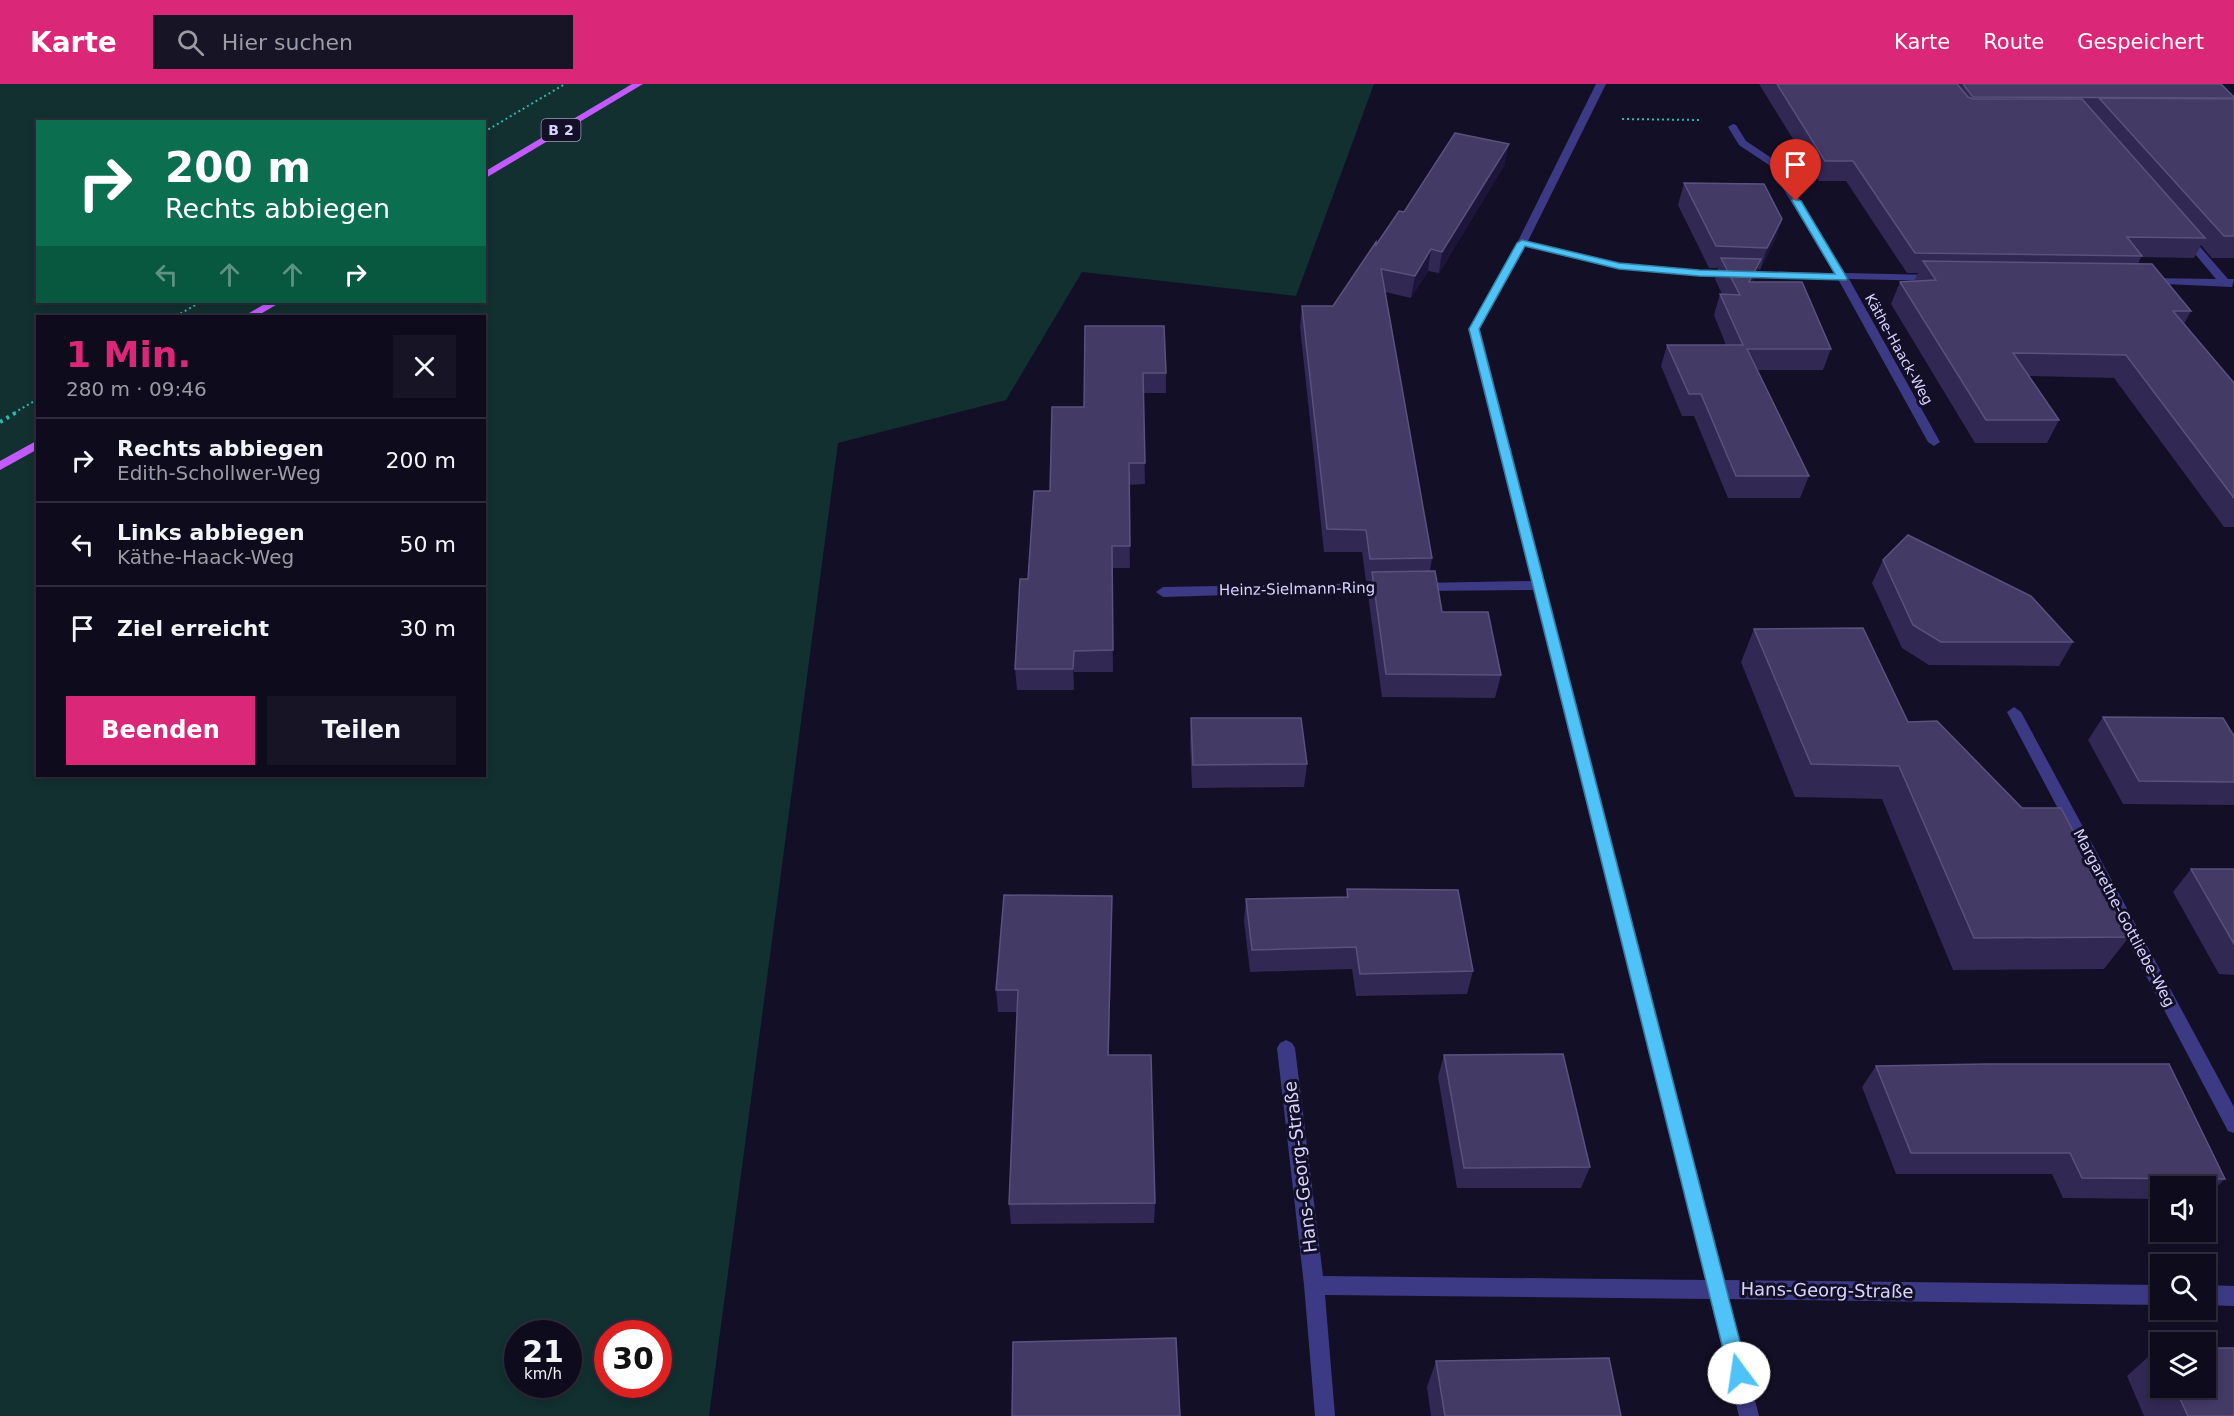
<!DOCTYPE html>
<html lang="de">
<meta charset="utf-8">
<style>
:root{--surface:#0e0b1c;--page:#171425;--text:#f1f3f6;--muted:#9b9ba3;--line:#2e2b3b;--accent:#db2777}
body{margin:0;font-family:"DejaVu Sans",sans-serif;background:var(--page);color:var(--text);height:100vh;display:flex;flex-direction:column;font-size:22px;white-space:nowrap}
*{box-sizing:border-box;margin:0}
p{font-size:20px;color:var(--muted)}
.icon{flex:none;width:33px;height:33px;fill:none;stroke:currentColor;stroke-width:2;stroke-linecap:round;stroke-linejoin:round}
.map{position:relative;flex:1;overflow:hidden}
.sheet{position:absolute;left:36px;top:231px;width:450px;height:462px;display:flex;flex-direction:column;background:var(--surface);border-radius:0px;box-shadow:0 3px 9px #0003,0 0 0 2px var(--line)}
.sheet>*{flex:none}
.top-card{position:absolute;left:36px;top:36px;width:450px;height:183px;border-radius:0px;box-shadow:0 3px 9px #0003,0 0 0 2px var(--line);background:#0b6e4f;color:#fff;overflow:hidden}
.buttons{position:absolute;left:2150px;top:1092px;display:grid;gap:12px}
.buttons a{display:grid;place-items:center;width:66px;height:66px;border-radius:0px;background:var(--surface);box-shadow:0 3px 9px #0003,0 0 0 2px var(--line);font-size:30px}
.speed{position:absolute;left:504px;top:1236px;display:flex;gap:12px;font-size:30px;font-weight:700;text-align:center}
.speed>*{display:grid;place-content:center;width:78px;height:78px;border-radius:50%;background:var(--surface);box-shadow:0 3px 9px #0003,0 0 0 2px var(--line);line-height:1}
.speed small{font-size:15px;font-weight:400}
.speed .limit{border:9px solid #d22;background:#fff;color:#111}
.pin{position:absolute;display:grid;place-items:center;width:51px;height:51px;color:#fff;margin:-62px -26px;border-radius:50% 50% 50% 0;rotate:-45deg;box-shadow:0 0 6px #0007}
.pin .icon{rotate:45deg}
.me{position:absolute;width:66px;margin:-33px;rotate:346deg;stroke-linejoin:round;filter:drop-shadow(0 0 4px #0008)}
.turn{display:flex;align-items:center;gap:21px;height:126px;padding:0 30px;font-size:27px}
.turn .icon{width:78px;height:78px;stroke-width:2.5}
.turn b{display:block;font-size:42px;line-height:51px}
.lanes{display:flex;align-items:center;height:57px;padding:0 30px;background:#0003;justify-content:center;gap:30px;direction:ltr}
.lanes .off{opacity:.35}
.round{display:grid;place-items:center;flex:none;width:63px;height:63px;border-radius:0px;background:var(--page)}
.head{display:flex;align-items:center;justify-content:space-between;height:102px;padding:0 30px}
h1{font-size:36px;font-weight:800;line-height:45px;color:var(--accent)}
.action{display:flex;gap:12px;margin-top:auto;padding:12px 30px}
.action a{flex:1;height:69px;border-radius:0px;background:var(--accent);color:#fff;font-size:24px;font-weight:800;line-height:69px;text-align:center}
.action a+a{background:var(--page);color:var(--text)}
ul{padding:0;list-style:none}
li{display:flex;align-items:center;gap:18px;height:84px;padding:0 30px;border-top:2px solid var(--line)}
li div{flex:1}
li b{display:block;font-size:22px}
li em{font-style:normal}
header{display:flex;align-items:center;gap:36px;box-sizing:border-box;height:84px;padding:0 30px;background:var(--accent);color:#fff}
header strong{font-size:28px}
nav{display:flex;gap:33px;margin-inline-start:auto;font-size:21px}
.search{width:420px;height:54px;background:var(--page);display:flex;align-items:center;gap:15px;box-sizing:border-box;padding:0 21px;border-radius:0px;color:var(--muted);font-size:22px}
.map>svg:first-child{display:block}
.green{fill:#12302f;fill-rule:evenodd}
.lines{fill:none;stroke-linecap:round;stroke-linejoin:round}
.path-far1{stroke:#2fb8b0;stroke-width:2;stroke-dasharray:2 3;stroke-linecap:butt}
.path{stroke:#2fb8b0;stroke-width:4;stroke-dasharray:3 4.5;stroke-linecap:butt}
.minor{fill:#3d3a85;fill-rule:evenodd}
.major{fill:#c25bff;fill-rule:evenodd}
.wall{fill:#312854}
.shaded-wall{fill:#1d163a}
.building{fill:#433a66;stroke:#5a527e;stroke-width:1.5}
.route{fill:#4fc3f7;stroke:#337fa1;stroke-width:1.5}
.labels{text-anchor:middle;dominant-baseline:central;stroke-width:6;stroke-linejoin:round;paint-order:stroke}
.shield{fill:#130f26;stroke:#9e99be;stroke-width:1.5}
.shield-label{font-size:14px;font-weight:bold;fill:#d9d4ff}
.far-street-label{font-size:14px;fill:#d9d4ff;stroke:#130f26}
.street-label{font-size:15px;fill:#d9d4ff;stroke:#130f26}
.near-street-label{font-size:18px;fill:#d9d4ff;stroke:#130f26}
</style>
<header>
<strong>Karte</strong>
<div class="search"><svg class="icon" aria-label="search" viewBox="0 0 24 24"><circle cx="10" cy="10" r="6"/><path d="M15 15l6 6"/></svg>Hier suchen</div>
<nav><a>Karte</a><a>Route</a><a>Gespeichert</a></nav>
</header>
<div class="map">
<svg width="2234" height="1332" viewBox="0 0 2234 1332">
<rect width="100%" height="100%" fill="#130f26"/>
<!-- green -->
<path class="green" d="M0 0H1374L1296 212 1082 188 1006 316 838 359 709 1332H0ZM38 38H484V218H38ZM38 232H484V692H38ZM518 1250H568V1300H518ZM608 1250H658V1300H608Z"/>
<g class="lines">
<!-- path-far1 -->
<g class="path-far1">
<path d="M1622 35 1699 36"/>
<path d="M484 48 565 0"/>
<path d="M176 232 201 218"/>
<path d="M14 329 38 315"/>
</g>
<!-- path -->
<path class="path" d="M0 338 17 328"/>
<!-- minor -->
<g class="minor">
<path d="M1596 0H1606L1528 157 1619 179 1699 186 1834 189 1769 81 1739 61 1728 43 1733 40 1736 41 1746 57 1776 77 1845 189 1934 191 1939 194 1934 197 1849 195 1940 358 1934 362 1928 358 1838 195 1699 192 1619 185 1525 163 1480 245 1725 1196 2160 1201V1221L1729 1215 1759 1332H1739L1710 1215 1325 1211 1335 1332H1315L1304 1201 1277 964 1280 959 1286 956 1292 959 1295 964 1323 1192 1705 1196 1533 506 1419 507 1412 503 1419 499 1531 497 1468 245 1517 159Z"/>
<path d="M2184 148 2188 149 2228 195H2234L2232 203 2143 199 2142 197 2147 194 2216 195 2179 151Z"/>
<path d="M1389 499 1394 500 1396 503 1394 506 1163 513 1156 508 1163 503Z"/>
<path d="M2014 623 2021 628 2234 1023V1049L2228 1047 2007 628Z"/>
<path d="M2205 1201 2234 1202V1222L2205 1221Z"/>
</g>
<!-- major -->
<g class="major">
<path d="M632 0H643L484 95V88Z"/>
<path d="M268 218H281L257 232H244Z"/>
<path d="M38 356V365L0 386V377Z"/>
</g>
</g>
<!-- wall -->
<g class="wall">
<path d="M1759 0H2221L2234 13V174H2212L2201 161 2194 174 2141 173 2138 180 2191 227 2184 240 2234 299V443H2224L2114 294 2029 292 2059 336 2047 359H1975L1891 220 1900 198 1914 197 1918 189H1907L1846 97H1819Z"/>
<path d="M1505 80 1439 189 1428 187 1411 214 1385 208 1432 474 1430 487 1442 528 1501 591 1495 614 1382 613 1368 511 1370 497H1366L1362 468H1324L1300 243 1302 222H1333L1376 161 1404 128Z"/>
<path d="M1684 99 1782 135 1775 156 1760 186 1758 185 1753 198 1831 265 1823 286H1757L1809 392 1800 414H1728L1694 332H1682L1661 282 1667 261H1726L1714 231 1720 210H1722L1715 195 1718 184H1709L1678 121Z"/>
<path d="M1085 242 1166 289V309H1143L1145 400 1129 401 1130 484H1112L1113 588H1074V606H1017L1015 585 1028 495 1050 407 1084 323Z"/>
<path d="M1883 476 2073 558 2059 582 1929 581 1902 564 1872 499Z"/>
<path d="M1754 545 1908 638 2129 853 2104 885 1953 886 1882 715 1795 713 1741 578Z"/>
<path d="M2103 633 2234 652V721L2123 720 2088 656Z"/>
<path d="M1191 634 1307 680 1304 703 1192 704 1190 657Z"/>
<path d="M2191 785H2234V891L2219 890 2173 808Z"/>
<path d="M1347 805 1473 887 1467 910 1356 912 1352 885 1250 888 1244 837 1246 815 1346 813Z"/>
<path d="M1112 812 1109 971 1155 1119 1154 1139 1011 1140 1009 1120 1017 928H998L996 906Z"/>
<path d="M1444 971 1590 1083 1581 1104H1457L1438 993Z"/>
<path d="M1876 982 2225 1095 2205 1114V1102H2160V1115L2063 1114 2052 1090H1896L1862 1003Z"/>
<path d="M2157 1265H2160V1304H2205L2234 1332H2144L2127 1292Z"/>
<path d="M1436 1277 1621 1332H1431L1427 1303Z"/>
</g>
<!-- shaded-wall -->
<g class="shaded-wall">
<path d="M1509 60 1505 80 1439 189 1442 168Z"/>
<path d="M1782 135 1775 156 1760 186 1767 164Z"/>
<path d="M1431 165 1428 187 1411 214 1415 192Z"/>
<path d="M1761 175 1754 196 1742 219 1749 198Z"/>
<path d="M1074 567V606L1073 585Z"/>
<path d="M1112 812V835L1108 992V971Z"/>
</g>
<!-- building -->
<g class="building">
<path d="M1777 0H1957L1968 13 1973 15H2082L2205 154 2127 153 2142 172 1915 169 1853 77H1825Z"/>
<path d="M1963 0H2221L2234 13V14L1973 13Z"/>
<path d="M2099 14 2234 15V152H2224Z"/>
<path d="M1455 49 1509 60 1442 168 1431 165 1415 192 1381 185 1432 474 1370 475 1366 446 1327 445 1302 222H1333L1376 158V161L1399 127 1404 128Z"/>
<path d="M1684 99 1764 100 1782 135 1767 164 1716 162Z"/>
<path d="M1721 174 1761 175 1749 198H1802L1831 265H1747L1809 392H1736L1701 310H1689L1667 261H1743L1720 210 1740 211Z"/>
<path d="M1923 177 2152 180 2191 227H2173L2234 299V414L2126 271 2013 269 2059 336H1986L1900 198 1936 196Z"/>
<path d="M1085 242H1164L1166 289H1143L1145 379H1129L1130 462H1112L1113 566 1074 567 1073 585H1015L1020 495H1028L1034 407H1050L1052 323H1084Z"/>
<path d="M1908 451 2031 512 2073 558H1941L1913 541 1883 476Z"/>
<path d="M1435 487 1442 528H1488L1501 591 1386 590 1372 488Z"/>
<path d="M1863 544 1908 638 1937 637 2022 724H2061L2129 853 1974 854 1899 682 1811 680 1754 545Z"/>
<path d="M2103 633 2223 634 2234 652V698L2139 697Z"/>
<path d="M1191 634H1301L1307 680 1193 681Z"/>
<path d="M2191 785H2234V860Z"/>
<path d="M1347 805 1458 806 1473 887 1360 890 1356 863 1252 866 1246 815 1348 813Z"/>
<path d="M1004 811 1112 812 1108 971H1151L1155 1119 1009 1120 1018 906H996Z"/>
<path d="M1563 970 1590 1083 1464 1084 1444 971Z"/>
<path d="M1986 980H2169L2225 1095 2082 1094 2070 1069H1911L1876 982Z"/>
<path d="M1176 1254 1180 1332H1012L1013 1258Z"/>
<path d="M2205 1264H2234V1332H2188L2175 1304H2205Z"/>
<path d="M1609 1274 1621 1332H1445L1436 1277Z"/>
</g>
<!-- route -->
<path class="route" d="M1793 115 1801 117 1847 194 1846 196 1699 192 1619 185 1525 162 1479 245 1748 1289 1745 1296 1739 1299 1732 1296 1729 1289 1469 245 1517 159 1522 156 1619 179 1699 186 1835 190 1792 117Z"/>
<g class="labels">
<!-- shield labels -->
<rect class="shield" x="541.5" y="35" width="39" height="22" rx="4.5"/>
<g class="shield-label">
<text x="561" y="46">B 2</text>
</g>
<!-- far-street labels -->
<g class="far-street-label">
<text transform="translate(1899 265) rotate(61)">Käthe-Haack-Weg</text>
</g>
<!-- street labels -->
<g class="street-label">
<text transform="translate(1297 505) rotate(-1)">Heinz-Sielmann-Ring</text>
<text transform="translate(2124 834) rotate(62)">Margarethe-Gottliebe-Weg</text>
</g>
<!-- near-street labels -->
<g class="near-street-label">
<text transform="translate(1300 1083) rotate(-97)">Hans-Georg-Straße</text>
<text transform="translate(1827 1206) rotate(1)">Hans-Georg-Straße</text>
</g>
</g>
</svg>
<div class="buttons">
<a><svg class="icon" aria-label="sound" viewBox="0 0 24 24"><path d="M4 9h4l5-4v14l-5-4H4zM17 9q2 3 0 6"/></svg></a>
<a><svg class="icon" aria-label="search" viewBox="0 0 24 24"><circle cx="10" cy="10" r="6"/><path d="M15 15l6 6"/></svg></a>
<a><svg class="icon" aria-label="layers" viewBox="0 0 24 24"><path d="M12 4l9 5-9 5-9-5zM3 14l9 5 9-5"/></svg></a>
</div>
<div class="speed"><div>21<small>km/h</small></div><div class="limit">30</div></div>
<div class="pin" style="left:1796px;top:117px;background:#d93025"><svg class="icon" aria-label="arrive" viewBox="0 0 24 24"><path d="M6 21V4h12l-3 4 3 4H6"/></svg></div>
<svg class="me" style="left:1739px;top:1289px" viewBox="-20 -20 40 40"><circle r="19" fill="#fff"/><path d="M0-13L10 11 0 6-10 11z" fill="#4fc3f7"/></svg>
<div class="top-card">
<div class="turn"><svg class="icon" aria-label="right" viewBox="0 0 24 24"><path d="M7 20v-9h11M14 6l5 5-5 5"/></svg><div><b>200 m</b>Rechts abbiegen</div></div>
<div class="lanes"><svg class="icon off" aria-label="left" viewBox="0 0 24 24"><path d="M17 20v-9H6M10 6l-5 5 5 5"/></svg><svg class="icon off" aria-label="ahead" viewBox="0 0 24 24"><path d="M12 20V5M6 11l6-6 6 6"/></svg><svg class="icon off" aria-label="ahead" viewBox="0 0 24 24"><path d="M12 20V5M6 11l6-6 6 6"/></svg><svg class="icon" aria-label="right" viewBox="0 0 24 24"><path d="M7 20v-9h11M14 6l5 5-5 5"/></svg></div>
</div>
<section class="sheet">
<div class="head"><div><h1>1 Min.</h1><p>280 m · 09:46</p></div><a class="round"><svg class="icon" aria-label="close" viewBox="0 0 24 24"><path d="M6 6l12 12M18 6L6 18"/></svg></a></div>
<ul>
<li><svg class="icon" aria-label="right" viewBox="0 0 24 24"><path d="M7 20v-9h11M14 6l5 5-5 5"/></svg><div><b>Rechts abbiegen</b><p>Edith-Schollwer-Weg</p></div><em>200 m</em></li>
<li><svg class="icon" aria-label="left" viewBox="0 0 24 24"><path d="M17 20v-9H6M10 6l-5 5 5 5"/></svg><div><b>Links abbiegen</b><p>Käthe-Haack-Weg</p></div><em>50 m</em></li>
<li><svg class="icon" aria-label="arrive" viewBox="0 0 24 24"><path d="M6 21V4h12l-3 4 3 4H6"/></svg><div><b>Ziel erreicht</b></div><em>30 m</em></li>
</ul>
<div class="action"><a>Beenden</a><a>Teilen</a></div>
</section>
</div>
